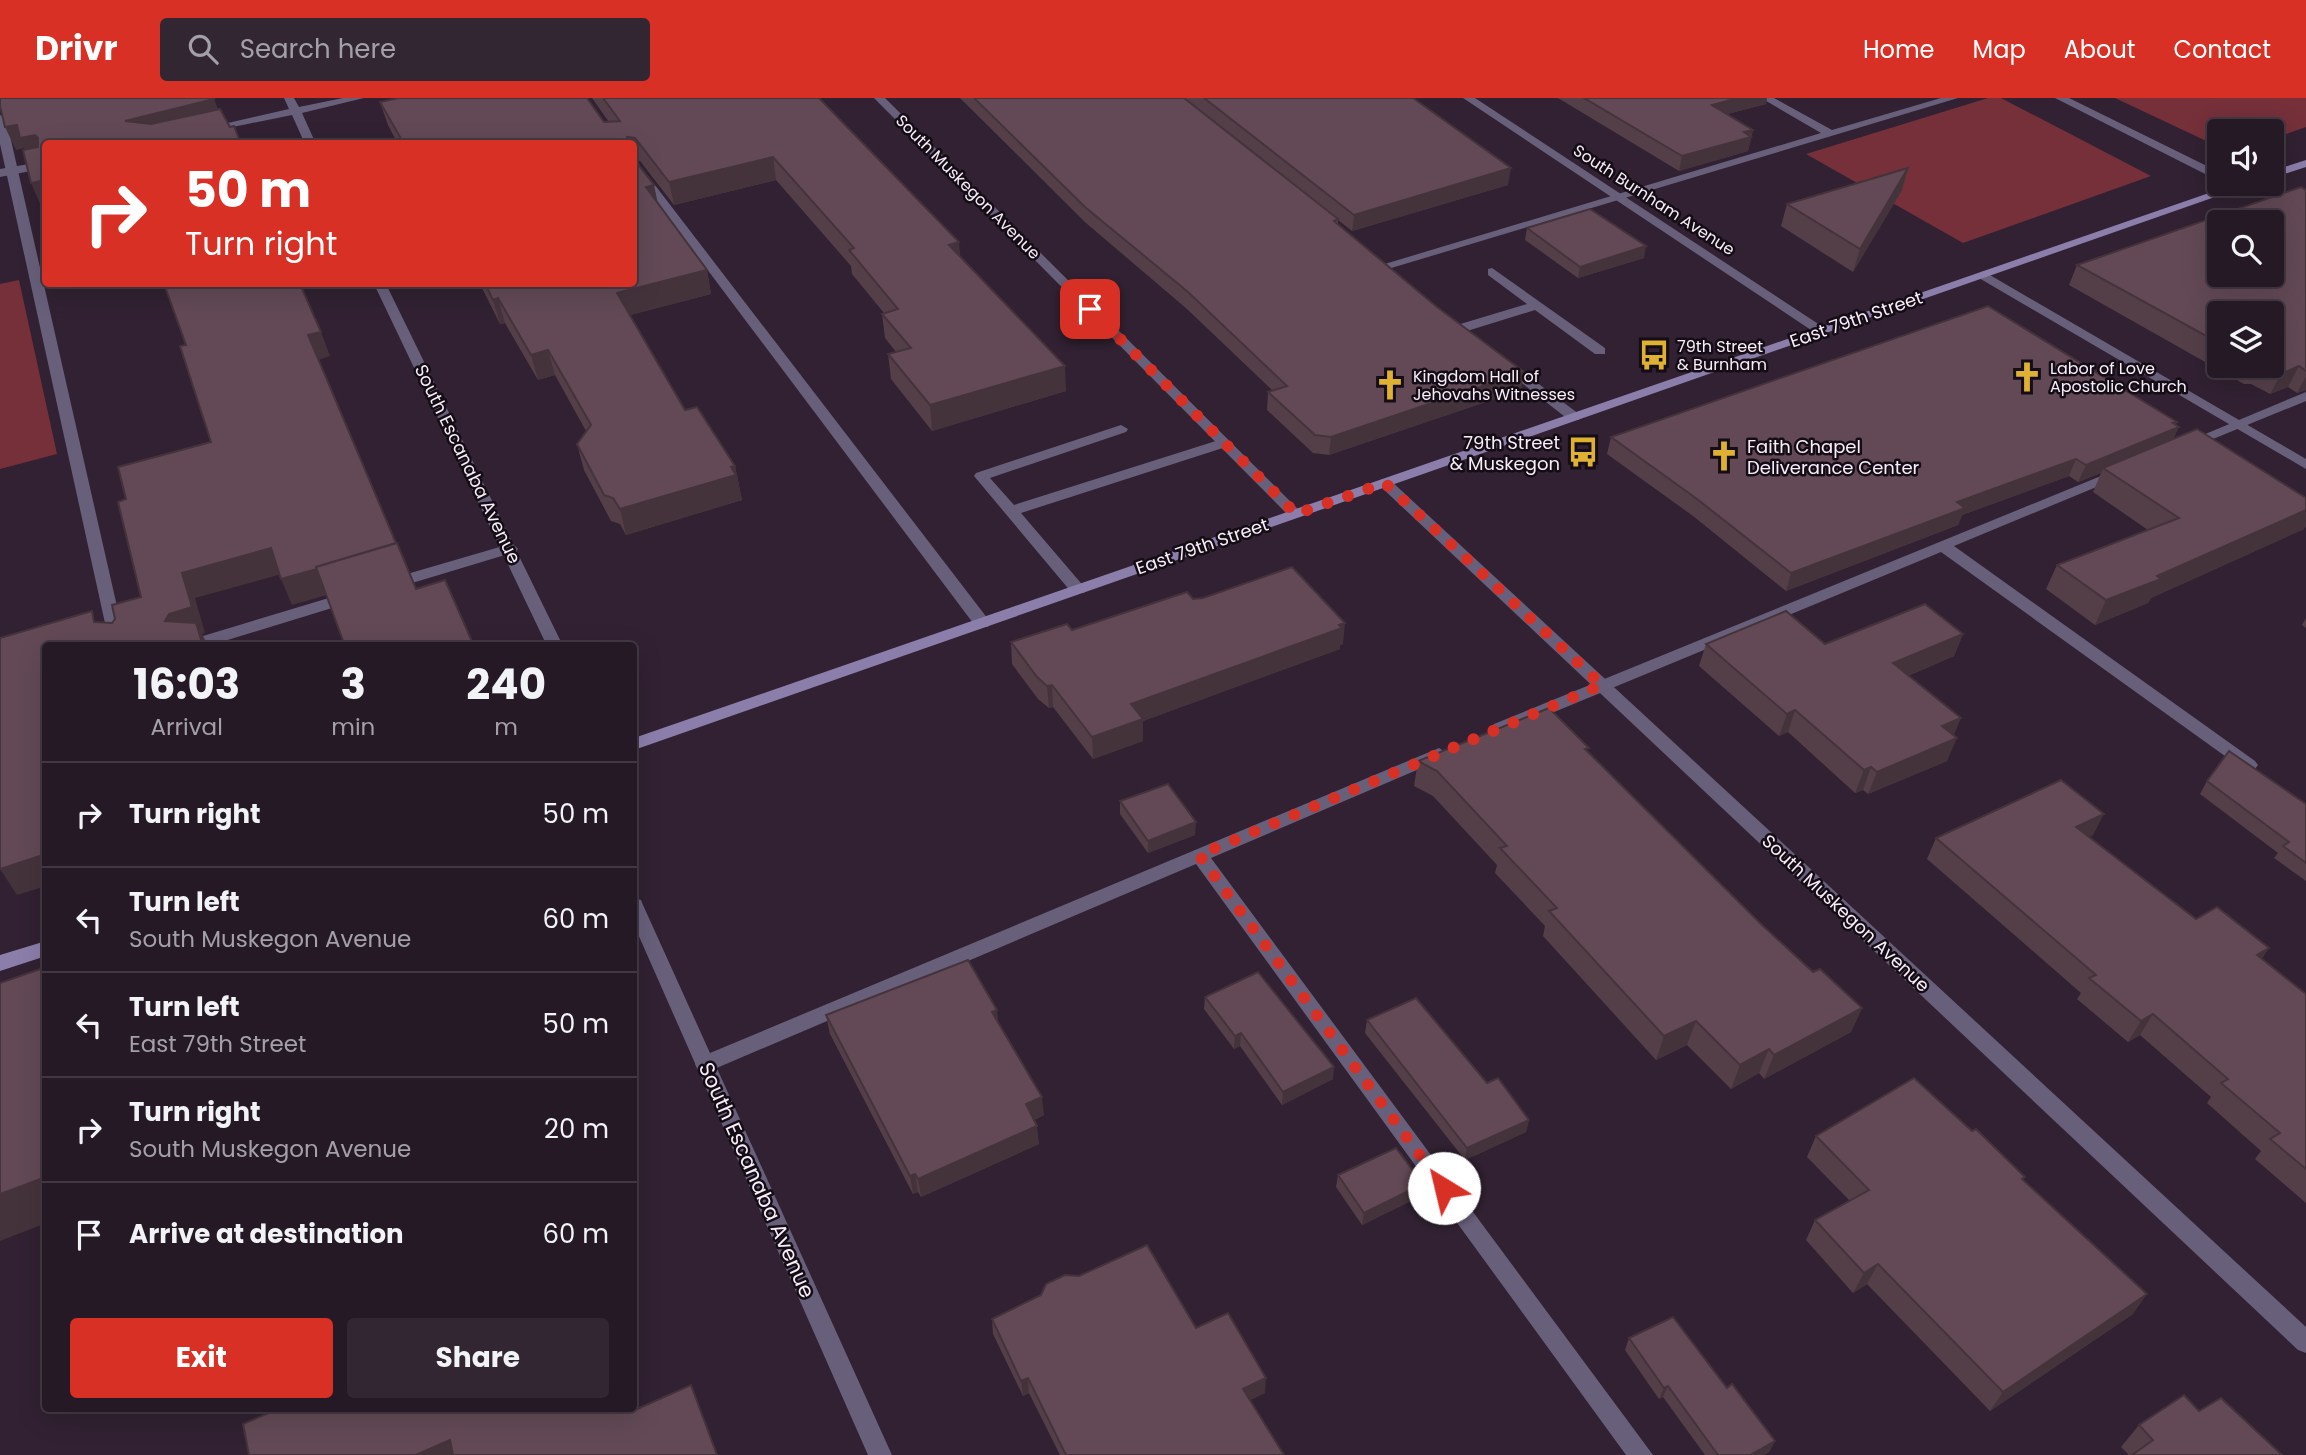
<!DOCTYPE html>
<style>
:root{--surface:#251926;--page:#312632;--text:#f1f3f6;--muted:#a3a0a7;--line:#423843;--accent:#d93025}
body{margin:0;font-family:Poppins,sans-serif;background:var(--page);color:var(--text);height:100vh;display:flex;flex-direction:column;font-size:26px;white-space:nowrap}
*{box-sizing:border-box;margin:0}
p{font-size:23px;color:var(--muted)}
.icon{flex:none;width:38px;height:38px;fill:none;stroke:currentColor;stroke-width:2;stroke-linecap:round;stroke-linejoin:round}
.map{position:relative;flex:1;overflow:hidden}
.panel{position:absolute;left:42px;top:544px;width:595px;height:770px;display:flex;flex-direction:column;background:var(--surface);border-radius:7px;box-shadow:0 7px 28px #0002,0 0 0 2px var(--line)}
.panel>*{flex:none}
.banner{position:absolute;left:42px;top:42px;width:595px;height:147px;border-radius:7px;box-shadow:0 7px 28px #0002,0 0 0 2px var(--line);background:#d93025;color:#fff;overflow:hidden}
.fabs{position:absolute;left:2207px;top:21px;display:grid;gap:14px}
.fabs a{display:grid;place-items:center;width:77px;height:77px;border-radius:7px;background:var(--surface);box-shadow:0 7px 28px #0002,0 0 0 2px var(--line);font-size:35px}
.pin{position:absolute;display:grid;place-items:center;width:60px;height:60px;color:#fff;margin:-30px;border-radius:14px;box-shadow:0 4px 10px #0006}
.me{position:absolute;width:77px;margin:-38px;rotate:324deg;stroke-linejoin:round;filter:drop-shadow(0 0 5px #0008)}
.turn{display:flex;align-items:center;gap:24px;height:147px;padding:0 28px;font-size:32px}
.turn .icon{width:91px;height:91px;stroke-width:2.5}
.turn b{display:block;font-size:49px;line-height:60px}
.eta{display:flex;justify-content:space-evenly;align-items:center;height:119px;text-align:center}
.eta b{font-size:42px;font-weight:700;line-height:49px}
.action{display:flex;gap:14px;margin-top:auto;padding:14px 28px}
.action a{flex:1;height:80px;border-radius:7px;background:var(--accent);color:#fff;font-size:28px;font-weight:700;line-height:80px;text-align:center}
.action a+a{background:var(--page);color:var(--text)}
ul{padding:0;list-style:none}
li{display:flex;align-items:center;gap:21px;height:105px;padding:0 28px;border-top:2px solid var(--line)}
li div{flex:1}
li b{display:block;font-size:26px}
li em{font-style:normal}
header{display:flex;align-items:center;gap:42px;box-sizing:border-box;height:98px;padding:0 35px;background:var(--accent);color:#fff}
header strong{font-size:33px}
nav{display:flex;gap:38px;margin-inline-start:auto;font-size:24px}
.search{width:490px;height:63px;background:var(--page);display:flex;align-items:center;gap:18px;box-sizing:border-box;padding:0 24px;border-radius:7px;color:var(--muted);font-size:26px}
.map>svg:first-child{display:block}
.green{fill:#75303a}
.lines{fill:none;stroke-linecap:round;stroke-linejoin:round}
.service{fill:#685f7b;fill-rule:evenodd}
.minor{fill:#685f7b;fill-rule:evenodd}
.secondary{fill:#8c7eab;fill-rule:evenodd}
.wall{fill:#543f49;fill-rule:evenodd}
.shaded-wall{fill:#45333c}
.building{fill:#624955;stroke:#45333c;stroke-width:2;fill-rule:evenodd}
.route{stroke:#d93025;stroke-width:12;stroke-dasharray:0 21.6}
.labels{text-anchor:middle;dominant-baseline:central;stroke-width:5;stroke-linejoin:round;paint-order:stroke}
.far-street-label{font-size:16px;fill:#f8edf9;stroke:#140d15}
.far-poi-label{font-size:16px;fill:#f8edf9;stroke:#140d15;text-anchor:start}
.street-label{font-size:18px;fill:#f8edf9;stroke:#140d15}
.poi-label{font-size:18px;fill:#f8edf9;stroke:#140d15;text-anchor:end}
.near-street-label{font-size:21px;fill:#f8edf9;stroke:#140d15}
</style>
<header>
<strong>Drivr</strong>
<div class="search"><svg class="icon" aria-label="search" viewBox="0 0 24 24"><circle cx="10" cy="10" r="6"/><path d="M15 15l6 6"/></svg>Search here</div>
<nav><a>Home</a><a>Map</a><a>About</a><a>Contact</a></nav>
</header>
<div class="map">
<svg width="2306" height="1357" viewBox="0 0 2306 1357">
<rect width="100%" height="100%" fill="#312132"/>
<!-- green -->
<g class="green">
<path d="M1988 0H2001L2151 78 1963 145 1806 56Z"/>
<path d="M2115 0H2306V29L2272 41V33H2219V49Z"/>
<path d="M19 182 57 356 0 371V186Z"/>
</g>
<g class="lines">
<!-- service -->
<g class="service">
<path d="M1761 0H1774L1832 32 1941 0H1958L1388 171 1378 168 1821 35Z"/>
<path d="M0 17 6 20 126 548H110L0 46Z"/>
<path d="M634 64 638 65 988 521 990 525 988 529H976L634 74Z"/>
<path d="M1492 170 1605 250V256H1595L1535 212 1467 233H1457V227L1527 206 1488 177V171Z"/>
<path d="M1504 260 1579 316V322H1569L1499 267V261Z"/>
<path d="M2306 294V303L2191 350 2186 351 2179 347Z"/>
<path d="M1121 327 1128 331 1126 334 990 380 1014 407 1219 342 1224 341 1231 345 1229 348 1021 415 1086 491 1084 495H1072L974 378 976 375Z"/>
<path d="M2118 371 2123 372V378L1954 448 2255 663 2258 667 2255 671H2243L1941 454 1506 634 1500 636 1491 630 1494 626Z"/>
<path d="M510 446 515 448 518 451 515 454 389 492 381 487 383 483Z"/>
<path d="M352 493 360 498 358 502 208 548H181L183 544Z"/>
<path d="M1439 650 1448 656 1445 660 1211 760 1653 1357H1626L1196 766 712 972 705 974 698 972 695 966 698 960Z"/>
</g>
<!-- minor -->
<g class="minor">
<path d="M284 0H294L299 9 343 0H364L302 15 316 46H305L292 17 208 34 202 31 289 11Z"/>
<path d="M874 0H885L1300 413 1302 416 1300 419H1290Z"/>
<path d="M1463 0H1475L1829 233 1827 236H1817Z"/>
<path d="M2055 0H2069L2219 74V83Z"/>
<path d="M46 63V70L0 79V71Z"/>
<path d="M1983 173 2306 361V371L1979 180 1977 177Z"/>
<path d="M374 186H386L563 548H547Z"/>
<path d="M1385 381 1390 382 2306 1229V1255L2298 1252 1380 388V382Z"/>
<path d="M634 800 641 802 643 807 892 1357H868L634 827Z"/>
</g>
<!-- secondary -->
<g class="secondary">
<path d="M2306 62V69L2272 80V73Z"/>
<path d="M2235 86H2252L634 652V640Z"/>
<path d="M46 843V858L0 873V857Z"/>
</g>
</g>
<!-- wall -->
<g class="wall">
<path d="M592 0H819L961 159 1066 293 932 333 891 281 888 256 896 254 885 240 882 216 884 215 852 176 851 168 776 82 674 107 640 63 635 62 657 105 707 172 711 196 630 217 685 312 735 368 742 402 626 437 620 426 611 423 584 372 577 346 586 333 555 277 538 282 505 225 500 226 480 186 472 188 470 186H634V46H398L388 27 380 4 609 24Z"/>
<path d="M960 0H1413L1508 87 1352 133 1338 122V126L1437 209 1524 274 1521 292 1329 357 1313 355 1267 312 1268 294 1273 293 1187 211 1086 125Z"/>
<path d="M1558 0H1767L1766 6 1727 16 1753 32 1748 53 1679 73Z"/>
<path d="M1908 70 1902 92 1853 174 1781 128 1787 106Z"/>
<path d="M2306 92V292L2297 295 2288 289 2270 296 2251 286H2244L2069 187 2077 167ZM2219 215 2272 268H2219Z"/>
<path d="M1527 130 1644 160 1578 180 1525 142Z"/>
<path d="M2177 324 2175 327 2174 341 2304 431 2151 500 2148 505 2095 527 2046 491 2057 467 2148 432 2093 394 2101 375 2078 384 2069 378 1962 417 1958 427 1786 493 1693 418 1607 356 1611 339Z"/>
<path d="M1193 501 1343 546 1340 547V551L1143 623V643L1093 661 1053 609 1049 610 1038 601 1012 566 1011 544 1072 532Z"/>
<path d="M2306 520V530L2302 527Z"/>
<path d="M1963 536 1954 558 1908 578 1954 638 1947 663 1868 696 1863 692 1855 695 1788 634 1779 638 1699 568 1706 546H1825Z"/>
<path d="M1588 654 1761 826 1813 874 1862 910 1851 934 1764 981 1759 975 1731 991 1687 947 1656 962 1543 838 1545 828 1495 775 1497 767 1433 698 1414 688 1418 663Z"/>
<path d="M2207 683 2306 706V783L2274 760 2278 755 2200 696Z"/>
<path d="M1120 703 1195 737 1148 755 1120 716Z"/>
<path d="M2093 737 2089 739 2196 821 2269 850 2262 860 2306 896V1105L2255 1061 2261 1053 2207 1005 2211 999 2140 937 2128 944 2077 901 2081 895 1927 761 1936 740Z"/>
<path d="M1205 899 1333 981 1282 1007 1240 948 1234 951 1204 911Z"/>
<path d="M826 917 998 925 1044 1017 1034 1022 1039 1046 921 1099 918 1094 913 1096 830 936Z"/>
<path d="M1367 922 1487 985 1529 1022 1526 1034 1465 1062 1365 935Z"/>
<path d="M1816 1038 2023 1082 2133 1216 1990 1313 1867 1186 1853 1195 1806 1142 1815 1122 1850 1103 1807 1059Z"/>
<path d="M1338 1077 1423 1086 1421 1098 1362 1127 1336 1089Z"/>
<path d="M992 1221 1196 1230 1265 1295 1250 1302 1284 1357H1060L1029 1295 1023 1298 993 1236Z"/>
<path d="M1629 1240 1727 1290 1775 1343 1769 1354 1764 1357H1705L1663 1299 1659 1301 1625 1252Z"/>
<path d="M2199 1313 2282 1357H2129L2121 1349 2139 1327Z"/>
</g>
<!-- shaded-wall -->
<g class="shaded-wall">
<path d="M1738 0H1767L1766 6 1709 21 1712 7Z"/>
<path d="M214 1 223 24 138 46 125 23Z"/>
<path d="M17 27 35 37 46 60 31 63 24 50 16 52 5 29Z"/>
<path d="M1753 32 1748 53 1679 73 1682 58Z"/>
<path d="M773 59 776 82 674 107 669 84Z"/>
<path d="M1511 70 1508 87 1352 133 1354 117Z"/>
<path d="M1908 70 1902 92 1853 174 1860 151Z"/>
<path d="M46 82V107L41 108 31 85Z"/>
<path d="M654 87 659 111 646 89Z"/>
<path d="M959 144 961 168 949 147Z"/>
<path d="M1646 148 1644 160 1578 180 1580 169Z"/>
<path d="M707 172 711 196 623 219 617 195Z"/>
<path d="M471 186H480L472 188Z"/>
<path d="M498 200 505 225 500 226 493 202Z"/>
<path d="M321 234 330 258 318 262 308 237Z"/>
<path d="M548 252 555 277 538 282 531 257Z"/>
<path d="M1065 268 1066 293 932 333 930 307Z"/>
<path d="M2299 268 2288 289 2270 296 2281 276Z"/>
<path d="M1524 274 1521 292 1329 357 1331 339Z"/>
<path d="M2306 278V292L2297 295Z"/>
<path d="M2177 324 2173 332 2179 329 2171 346 2103 370 2101 375 2078 384 2086 367Z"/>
<path d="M2076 361 2069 378 1962 417 1958 427 1786 493 1791 475 1957 404Z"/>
<path d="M735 368 742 402 626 437 620 411Z"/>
<path d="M2306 412V428L2304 431 2151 500 2148 505 2095 527 2106 502Z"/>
<path d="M397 448 407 474 292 507 281 481Z"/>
<path d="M271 450 282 476 195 500 205 535 202 536 208 548H203L165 523 182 475Z"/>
<path d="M1345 525 1343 546 1340 547V551L1143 623V643L1093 661 1092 639 1131 606Z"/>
<path d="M1963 536 1954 558 1884 588 1893 565Z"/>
<path d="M1052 587 1053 609 1049 610 1047 588Z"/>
<path d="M1795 612 1788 634 1779 638 1787 616Z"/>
<path d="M1961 620 1952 642 1957 640 1947 663 1868 696 1877 674 1942 628Z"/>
<path d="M1871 669 1863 692 1855 695 1864 672Z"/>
<path d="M2104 716 2093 737 2065 750 2076 729Z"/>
<path d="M1196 724 1195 737 1148 755V743Z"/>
<path d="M46 756V788L17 797 0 771Z"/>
<path d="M2269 850 2255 871 2257 857Z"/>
<path d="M1862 910 1851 934 1764 981 1774 957Z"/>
<path d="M997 912 999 930 992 914Z"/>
<path d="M2153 916 2140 937 2128 944 2141 923Z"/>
<path d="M1696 923 1687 947 1656 962 1664 938Z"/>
<path d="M1241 935 1240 948 1234 951 1235 938Z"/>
<path d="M1769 951 1759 975 1731 991 1740 967Z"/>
<path d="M1334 969 1333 981 1282 1007 1283 994Z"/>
<path d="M1042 999 1044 1017 1028 1024 1026 1006Z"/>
<path d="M1529 1022 1526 1034 1465 1062 1467 1050Z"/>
<path d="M1037 1028 1039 1046 921 1099 918 1081Z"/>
<path d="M915 1076 918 1094 913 1096 910 1078Z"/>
<path d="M46 1079V1125L0 1143V1096Z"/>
<path d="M1423 1086 1421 1098 1362 1127 1364 1115Z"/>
<path d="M1878 1166 1867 1186 1853 1195 1864 1175Z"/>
<path d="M2147 1196 2133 1216 1990 1313 2003 1294Z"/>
<path d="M1028 1280 1029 1295 1023 1298 1021 1283Z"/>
<path d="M1266 1280 1265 1295 1242 1306 1243 1291Z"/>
<path d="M1668 1288 1663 1299 1659 1301 1664 1290Z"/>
<path d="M450 1342 459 1357H416Z"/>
<path d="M1775 1343 1769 1354 1764 1357H1750Z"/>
</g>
<!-- building -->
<g class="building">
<path d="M0 0H214V1L125 23 151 26 220 11 230 29 234 28 241 46H46V82L31 85 23 52 38 49V40L35 37 20 40 17 27 5 29 0 8Z"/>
<path d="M399 0H587L604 24 620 23 603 0H819L959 144 949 147 1065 268 930 307 888 256 911 250 882 216 898 211 849 152 854 150 773 59 669 84 635 40 627 39V46H404L380 4Z"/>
<path d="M974 0H1184L1338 121 1334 123 1437 209 1524 274 1331 339 1315 337 1268 294 1287 288 1188 194 1085 109Z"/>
<path d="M1204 0H1413L1511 70 1354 117Z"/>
<path d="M1584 0H1738L1712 7 1753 32 1744 34 1751 39 1682 58Z"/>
<path d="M634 61 654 87 646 89 707 172 617 195 685 312 697 309 735 368 731 369 736 377 620 411 613 400 604 397 577 346 591 327 548 252 531 257 498 200 493 202 485 186H634Z"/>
<path d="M1908 70 1860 151 1787 106Z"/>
<path d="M2301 89 2306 92V273L2299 268 2281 276 2267 268H2272V215H2219V245L2077 167ZM2219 124H2272V177H2219Z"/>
<path d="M1590 111 1646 148 1580 169 1527 130Z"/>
<path d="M164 186H300L321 234 308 237 396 445 316 469 317 471 281 481 271 450 182 475 192 509 169 516 165 523 196 525 203 548H46V756L0 771V540L92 513 94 524 112 525 115 521 112 507 141 499 118 404 126 401 118 369 211 344 180 248 186 247Z"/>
<path d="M1988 208 2177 324 2173 325 2179 329 2086 367 2076 361 1957 404 1965 410 1791 475 1697 401 1611 339Z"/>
<path d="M2197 331 2306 400V412L2157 478 2161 481 2106 502 2057 467 2179 420 2103 370Z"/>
<path d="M397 445 416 491 445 482 474 548H345L316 469Z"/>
<path d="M1292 469 1345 525 1339 527 1342 530 1131 606 1143 621 1092 639 1052 587 1047 588 1037 579 1011 544 1067 526 1072 532 1187 494 1193 501 1203 500Z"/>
<path d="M1925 506 1963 536 1893 565 1961 620 1942 628 1957 640 1877 674 1871 669 1864 672 1795 612 1787 616 1706 546 1786 513 1825 546Z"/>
<path d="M1549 610 1589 650 1585 651 1761 826 1813 874 1820 871 1862 910 1774 957 1769 951 1740 967 1696 923 1664 938 1549 813 1557 810 1500 750 1507 748 1437 673 1418 663Z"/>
<path d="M2229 653 2306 706V765L2283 748 2289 744 2207 683Z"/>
<path d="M2061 682 2104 716 2076 729 2196 821 2217 809 2269 850 2257 857 2306 896V1071L2270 1041 2280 1035 2221 985 2228 981 2153 916 2141 923 2089 880 2096 877 1936 740Z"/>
<path d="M1168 686 1196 724 1148 743 1120 703Z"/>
<path d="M968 862 997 912 992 914 1042 999 1026 1006 1037 1028 918 1081 915 1076 910 1078 826 917Z"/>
<path d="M46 869V1079L0 1096V885Z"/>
<path d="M1258 874 1334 969 1283 994 1241 935 1235 938 1205 899Z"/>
<path d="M1416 900 1487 985 1498 980 1529 1022 1467 1050 1367 922Z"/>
<path d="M1914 980 1972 1033 1976 1031 2025 1079 2022 1081 2147 1196 2003 1294 1878 1166 1864 1175 1815 1122 1869 1092 1816 1038Z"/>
<path d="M1396 1050 1423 1086 1364 1115 1338 1077Z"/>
<path d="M1147 1147 1196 1230 1228 1215 1266 1280 1243 1291 1284 1357H1066L1028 1280 1021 1283 992 1221 1041 1197 1046 1186 1065 1177 1079 1178Z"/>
<path d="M1673 1219 1727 1290 1732 1286 1775 1343 1750 1357H1718L1668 1288 1664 1290 1629 1240Z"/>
<path d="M691 1287 717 1357H453L450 1342 416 1357H249L243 1326 278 1311H627L628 1315Z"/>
<path d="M2184 1297 2199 1313 2221 1300 2282 1357H2132L2153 1342 2139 1327Z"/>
</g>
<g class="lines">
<!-- route -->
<path class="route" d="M1090 211 1296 416 1385 385 1602 587 1199 757 1444 1090"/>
</g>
<!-- icons -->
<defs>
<g id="bus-bare" transform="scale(2.415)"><path d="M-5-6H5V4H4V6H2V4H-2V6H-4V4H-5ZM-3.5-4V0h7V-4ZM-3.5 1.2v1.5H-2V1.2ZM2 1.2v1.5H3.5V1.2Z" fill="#deb133" stroke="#140d15" stroke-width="2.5" paint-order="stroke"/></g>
<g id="church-bare" transform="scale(2.415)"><path d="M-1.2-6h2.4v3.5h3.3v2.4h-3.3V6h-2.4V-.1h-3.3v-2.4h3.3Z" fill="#deb133" stroke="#140d15" stroke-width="2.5" paint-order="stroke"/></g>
</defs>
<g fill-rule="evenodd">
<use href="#bus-bare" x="1654" y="257"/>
<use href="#church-bare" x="2027" y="279"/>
<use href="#church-bare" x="1390" y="287"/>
<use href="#bus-bare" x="1583" y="354"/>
<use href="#church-bare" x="1724" y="358"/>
</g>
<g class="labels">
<!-- far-street labels -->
<g class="far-street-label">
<text transform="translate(968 89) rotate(45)">South Muskegon Avenue</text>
<text transform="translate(1654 102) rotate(33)">South Burnham Avenue</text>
</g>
<!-- far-poi labels -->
<g class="far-poi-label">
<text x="1677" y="248">79th Street<tspan x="1677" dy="18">&amp; Burnham</tspan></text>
<text x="2050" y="270">Labor of Love<tspan x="2050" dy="18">Apostolic Church</tspan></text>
<text x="1413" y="278">Kingdom Hall of<tspan x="1413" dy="18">Jehovahs Witnesses</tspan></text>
</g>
<!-- street labels -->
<g class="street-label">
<text transform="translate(1856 221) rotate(-19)">East 79th Street</text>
<text transform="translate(468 366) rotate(64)">South Escanaba Avenue</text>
<text transform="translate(1202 448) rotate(-19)">East 79th Street</text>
<text transform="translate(1846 815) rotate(43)">South Muskegon Avenue</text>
</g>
<!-- poi labels -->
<g class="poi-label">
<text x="1560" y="344">79th Street<tspan x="1560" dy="21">&amp; Muskegon</tspan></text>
<text x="1747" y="348" text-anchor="start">Faith Chapel<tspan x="1747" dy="21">Deliverance Center</tspan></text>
</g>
<!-- near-street labels -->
<g class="near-street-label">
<text transform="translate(757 1082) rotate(66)">South Escanaba Avenue</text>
</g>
</g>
</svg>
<div class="fabs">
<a><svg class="icon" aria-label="sound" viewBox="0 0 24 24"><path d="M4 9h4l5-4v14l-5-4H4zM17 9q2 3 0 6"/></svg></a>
<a><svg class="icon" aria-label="search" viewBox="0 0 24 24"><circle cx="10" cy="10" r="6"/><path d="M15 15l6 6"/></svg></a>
<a><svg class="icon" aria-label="layers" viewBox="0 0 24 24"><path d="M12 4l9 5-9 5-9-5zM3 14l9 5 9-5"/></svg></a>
</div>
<div class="pin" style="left:1090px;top:211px;background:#d93025"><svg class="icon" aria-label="arrive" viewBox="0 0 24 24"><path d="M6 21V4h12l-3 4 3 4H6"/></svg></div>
<svg class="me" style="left:1444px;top:1090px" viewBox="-20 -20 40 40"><circle r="19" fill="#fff"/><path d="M0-13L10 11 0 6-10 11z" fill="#d93025"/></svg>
<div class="banner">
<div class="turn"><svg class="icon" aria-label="right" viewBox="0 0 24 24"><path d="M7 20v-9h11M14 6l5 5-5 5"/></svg><div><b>50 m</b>Turn right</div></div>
</div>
<section class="panel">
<div class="eta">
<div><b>16:03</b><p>Arrival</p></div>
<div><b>3</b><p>min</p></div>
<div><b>240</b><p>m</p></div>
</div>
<ul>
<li><svg class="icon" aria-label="right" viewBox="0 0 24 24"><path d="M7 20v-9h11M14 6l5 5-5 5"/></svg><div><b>Turn right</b></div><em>50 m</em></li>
<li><svg class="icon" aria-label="left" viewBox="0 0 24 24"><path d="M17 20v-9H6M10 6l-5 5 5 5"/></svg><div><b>Turn left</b><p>South Muskegon Avenue</p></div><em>60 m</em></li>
<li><svg class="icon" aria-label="left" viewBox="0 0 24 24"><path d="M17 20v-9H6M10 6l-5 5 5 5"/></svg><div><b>Turn left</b><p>East 79th Street</p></div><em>50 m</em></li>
<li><svg class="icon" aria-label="right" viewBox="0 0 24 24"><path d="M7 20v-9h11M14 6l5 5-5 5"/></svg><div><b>Turn right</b><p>South Muskegon Avenue</p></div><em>20 m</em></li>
<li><svg class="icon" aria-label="arrive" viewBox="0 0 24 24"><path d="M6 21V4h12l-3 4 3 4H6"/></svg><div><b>Arrive at destination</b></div><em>60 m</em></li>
</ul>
<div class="action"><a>Exit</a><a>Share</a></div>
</section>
</div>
